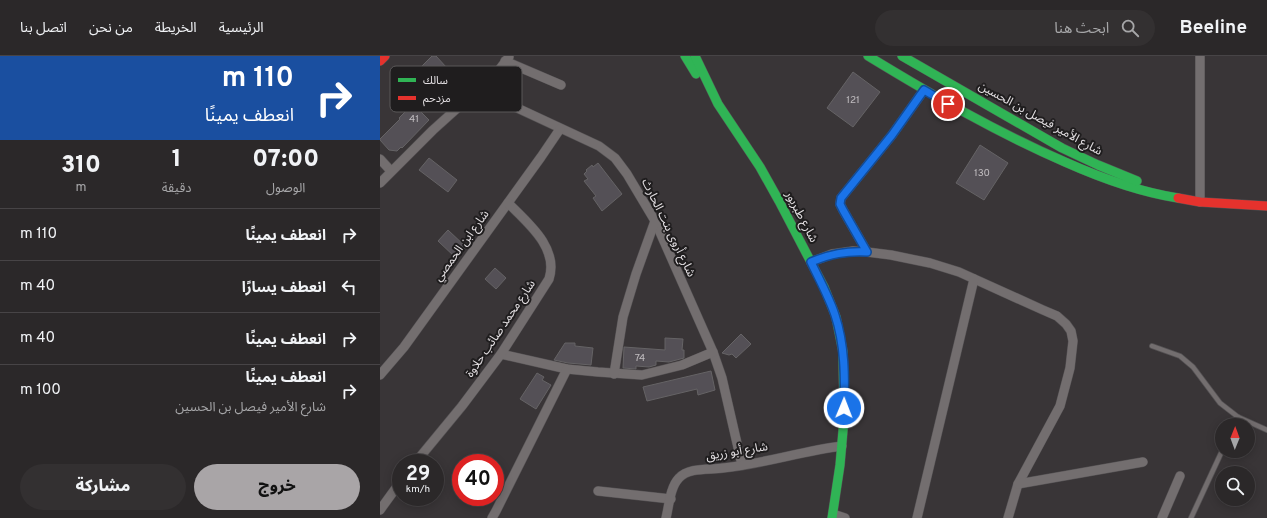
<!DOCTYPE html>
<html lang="ar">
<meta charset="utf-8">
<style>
:root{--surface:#2b2829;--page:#333031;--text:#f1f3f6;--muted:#a6a6a8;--line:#474446;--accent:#a9a5a7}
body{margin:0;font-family:Overpass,"Noto Sans Arabic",sans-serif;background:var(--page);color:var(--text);direction:rtl;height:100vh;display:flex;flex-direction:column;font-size:15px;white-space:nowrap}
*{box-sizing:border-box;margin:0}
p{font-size:13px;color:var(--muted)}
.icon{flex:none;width:22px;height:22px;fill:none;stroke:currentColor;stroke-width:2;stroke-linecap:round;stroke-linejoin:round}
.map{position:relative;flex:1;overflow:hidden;direction:ltr}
.sheet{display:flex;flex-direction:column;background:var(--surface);width:380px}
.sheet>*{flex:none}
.hud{background:#1a4fa0;color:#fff;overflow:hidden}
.needle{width:26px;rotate:1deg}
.buttons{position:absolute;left:835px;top:362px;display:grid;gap:8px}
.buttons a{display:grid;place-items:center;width:40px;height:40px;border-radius:50%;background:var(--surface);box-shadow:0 2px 10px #0003,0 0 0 1px var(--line);font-size:20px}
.speed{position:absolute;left:12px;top:398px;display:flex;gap:8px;font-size:20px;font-weight:700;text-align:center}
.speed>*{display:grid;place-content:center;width:52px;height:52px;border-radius:50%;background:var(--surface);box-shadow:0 2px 10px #0003,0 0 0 1px var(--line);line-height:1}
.speed small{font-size:10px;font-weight:400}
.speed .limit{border:6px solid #d22;background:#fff;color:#111}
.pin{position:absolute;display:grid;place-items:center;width:34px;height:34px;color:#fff;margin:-17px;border:2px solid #fff;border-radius:50%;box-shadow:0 1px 4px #0007}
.me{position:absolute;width:44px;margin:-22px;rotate:1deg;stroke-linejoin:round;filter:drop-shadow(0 0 3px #0008)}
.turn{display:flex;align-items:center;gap:14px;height:84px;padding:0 20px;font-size:18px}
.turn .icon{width:52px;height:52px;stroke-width:2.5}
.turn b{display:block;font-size:28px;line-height:34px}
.eta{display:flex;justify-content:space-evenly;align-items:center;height:68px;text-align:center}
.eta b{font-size:24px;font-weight:800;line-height:28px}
.action{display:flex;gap:8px;margin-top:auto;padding:8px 20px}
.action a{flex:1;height:46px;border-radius:24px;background:var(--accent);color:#111;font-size:16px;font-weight:800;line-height:46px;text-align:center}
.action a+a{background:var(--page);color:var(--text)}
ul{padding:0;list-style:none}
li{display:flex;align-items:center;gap:12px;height:52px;padding:0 20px;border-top:1px solid var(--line)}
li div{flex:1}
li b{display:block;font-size:15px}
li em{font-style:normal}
header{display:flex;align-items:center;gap:24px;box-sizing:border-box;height:56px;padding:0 20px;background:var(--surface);border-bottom:1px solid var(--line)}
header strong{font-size:19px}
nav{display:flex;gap:22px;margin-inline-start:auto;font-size:14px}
.search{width:280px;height:36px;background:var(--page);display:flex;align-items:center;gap:10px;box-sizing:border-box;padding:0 14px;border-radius:22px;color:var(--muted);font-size:15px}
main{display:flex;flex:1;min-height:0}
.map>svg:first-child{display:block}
.building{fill:#545056;stroke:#656365}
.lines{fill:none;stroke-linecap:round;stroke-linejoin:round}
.lane-casing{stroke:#545153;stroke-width:6}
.street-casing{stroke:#545153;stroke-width:10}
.fast-casing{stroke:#545153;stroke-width:10}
.jam-casing{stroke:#545153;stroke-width:10}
.lane{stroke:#736e6f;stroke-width:4.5}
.street{stroke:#736e6f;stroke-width:9}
.fast{stroke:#30b455;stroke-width:9}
.jam{stroke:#e5322d;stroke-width:9}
.route-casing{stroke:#114b97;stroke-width:10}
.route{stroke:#1a73e8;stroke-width:7}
.labels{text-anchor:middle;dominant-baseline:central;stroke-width:4;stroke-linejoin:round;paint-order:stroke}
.number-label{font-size:10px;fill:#c1bdc0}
.street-label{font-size:12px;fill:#e5e1e4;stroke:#1f1d1e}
.key{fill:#1f1d1e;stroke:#5a5859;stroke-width:1}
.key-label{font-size:11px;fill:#e5e1e4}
</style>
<header>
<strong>Beeline</strong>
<div class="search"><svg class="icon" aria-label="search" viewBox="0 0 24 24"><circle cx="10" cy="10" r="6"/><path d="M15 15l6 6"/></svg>ابحث هنا</div>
<nav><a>الرئيسية</a><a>الخريطة</a><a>من نحن</a><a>اتصل بنا</a></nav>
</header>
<main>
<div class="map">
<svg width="887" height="462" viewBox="0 0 887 462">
<rect width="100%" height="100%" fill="#393537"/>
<!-- building -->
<g class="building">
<path d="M52 0H56L67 12 54 24 41 11Z"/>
<path d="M473 16 500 36 473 71 447 52Z"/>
<path d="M33 48 49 64 22 92 21 91 17 95 9 94 0 84V83L20 63 19 62Z"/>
<path d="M600 89 628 107 604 144 576 127Z"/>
<path d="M49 102 77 124 68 136 39 114Z"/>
<path d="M218 107 242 138 222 155 213 142 216 140 204 125 208 123 204 118 207 115 206 114 212 109 213 111Z"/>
<path d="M68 174 86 191 76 202 58 185Z"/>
<path d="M115 212 126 222 116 233 105 223Z"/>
<path d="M361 278 371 288 356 302 352 298 349 299 342 297Z"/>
<path d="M285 282 303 283 302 294H304V302L289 306 276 305V309L269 311 256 310V313L243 312 244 291 285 294Z"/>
<path d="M185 287H195V290L213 292 211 309 188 307 174 304Z"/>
<path d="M331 315 335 334 318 339 317 333 267 345 263 331Z"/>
<path d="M157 317 164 321 162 324 171 329 156 353 140 343Z"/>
</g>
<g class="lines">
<!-- lane casing -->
<g class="lane-casing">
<g id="lane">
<path d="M772 290 800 300 813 311 840 347 858 361 887 374"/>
<path d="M854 369 858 361"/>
<path d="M811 462 842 395"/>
</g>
</g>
<!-- street casing -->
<g class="street-casing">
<g id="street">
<path d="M820 0V146"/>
<path d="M125 5 181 29"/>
<path d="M104 40 112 23 129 1"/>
<path d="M0 103 11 115"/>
<path d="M0 127 53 74 83 47 89 43 98 40 118 43 219 90 235 102 247 118 275 165 333 296 342 322 362 409"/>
<path d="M487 196 463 154 460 148 461 142 512 79 544 34"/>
<path d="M431 206 452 198 473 195 487 196 511 199 550 207 579 216 663 254 677 260 686 268 691 275 693 285 690 312 680 350 638 428 628 462"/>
<path d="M121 298 187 313 218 316 262 319 302 309 333 296"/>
<path d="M234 318 243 261 256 218 275 165"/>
<path d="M0 319 24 291 161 101 180 73"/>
<path d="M35 407 82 350 121 298 169 223C179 192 148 167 128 147"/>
<path d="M638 428 763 406"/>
<path d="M218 435 291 443"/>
<path d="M0 454 21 425"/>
<path d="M453 458 465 462"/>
<path d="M112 462 116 455 187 313"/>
<path d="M286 462C289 450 290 431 299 422 309 411 329 414 343 412 383 408 422 395 462 390"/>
<path d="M537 462 594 223"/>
<path d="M782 462 800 420"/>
</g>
</g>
<!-- fast casing -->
<g class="fast-casing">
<g id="fast">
<path d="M305 0 316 18"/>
<path d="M315 0 338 48 380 111 399 145 444 231 456 261 463 296 464 363 460 409 452 462"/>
<path d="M488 0C552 39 616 76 685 106 721 122 759 136 798 142"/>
<path d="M522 0 682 92 718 109 757 125"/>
</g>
</g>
<!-- jam casing -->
<g class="jam-casing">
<g id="jam">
<path d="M0 5 5 0"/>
<path d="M798 142 820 146 887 150"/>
</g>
</g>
<!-- lane -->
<use href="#lane" class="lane"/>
<!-- street -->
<use href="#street" class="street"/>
<!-- fast -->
<use href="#fast" class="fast"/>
<!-- jam -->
<use href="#jam" class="jam"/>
</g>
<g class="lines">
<!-- route casing -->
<g class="route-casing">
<path id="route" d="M464 352C465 321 465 289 455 259 449 241 439 223 431 206 451 198 465 195 487 196L463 154 460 148 461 142 512 79 544 34 568 48"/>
</g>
<!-- route -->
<use href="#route" class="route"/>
</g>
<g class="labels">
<!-- number labels -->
<g class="number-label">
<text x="473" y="44">121</text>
<text x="34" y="63">41</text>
<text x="602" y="117">130</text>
<text x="260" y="302">74</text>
</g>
<!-- street labels -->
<g class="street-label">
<text transform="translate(660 63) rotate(29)">شارع الأمير فيصل بن الحسين</text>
<text transform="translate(421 161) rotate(62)">شارع طبربور</text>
<text transform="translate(288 172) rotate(64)">شارع أروى بنت الحارث</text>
<text transform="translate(82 190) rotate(-54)">شارع ابن الحمصي</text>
<text transform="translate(121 273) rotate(-56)">شارع محمد صائب حلاوة</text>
<text transform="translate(357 396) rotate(-9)">شارع أبو زريق</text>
</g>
</g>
<!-- legend -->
<rect x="10" y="10" width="132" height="46" rx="6" class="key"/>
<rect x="18" y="22" width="18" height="4" fill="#30b455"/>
<rect x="18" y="40" width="18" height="4" fill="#e5322d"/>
<g class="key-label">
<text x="43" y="28">سالك</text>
<text x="43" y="46">مزدحم</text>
</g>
</svg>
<div class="buttons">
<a><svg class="needle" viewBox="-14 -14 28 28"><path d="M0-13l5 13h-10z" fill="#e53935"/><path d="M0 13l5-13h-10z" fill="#a6a6a8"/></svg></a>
<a><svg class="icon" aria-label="search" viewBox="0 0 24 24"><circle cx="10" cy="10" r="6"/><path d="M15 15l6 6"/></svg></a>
</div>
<div class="speed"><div>29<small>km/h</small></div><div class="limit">40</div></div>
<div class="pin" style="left:568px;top:48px;background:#d93025"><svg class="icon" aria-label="arrive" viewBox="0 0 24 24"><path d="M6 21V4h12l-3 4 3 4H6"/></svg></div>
<svg class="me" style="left:464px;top:352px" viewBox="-20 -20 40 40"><circle r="17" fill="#1a73e8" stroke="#fff" stroke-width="3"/><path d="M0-11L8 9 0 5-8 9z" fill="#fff"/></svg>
</div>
<section class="sheet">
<div class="hud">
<div class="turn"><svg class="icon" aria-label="right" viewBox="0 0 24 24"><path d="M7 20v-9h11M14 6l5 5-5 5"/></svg><div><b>110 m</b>انعطف يمينًا</div></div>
</div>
<div class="eta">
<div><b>07:00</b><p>الوصول</p></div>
<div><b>1</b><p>دقيقة</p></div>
<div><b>310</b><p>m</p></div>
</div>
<ul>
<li><svg class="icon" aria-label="right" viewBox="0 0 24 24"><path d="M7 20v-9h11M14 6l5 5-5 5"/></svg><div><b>انعطف يمينًا</b></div><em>110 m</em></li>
<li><svg class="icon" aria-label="left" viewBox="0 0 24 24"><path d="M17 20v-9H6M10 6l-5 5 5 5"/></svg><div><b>انعطف يسارًا</b></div><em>40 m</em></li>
<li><svg class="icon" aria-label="right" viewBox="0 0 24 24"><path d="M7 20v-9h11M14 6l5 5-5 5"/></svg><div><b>انعطف يمينًا</b></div><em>40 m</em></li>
<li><svg class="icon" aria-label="right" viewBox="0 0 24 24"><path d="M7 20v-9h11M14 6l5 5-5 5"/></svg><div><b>انعطف يمينًا</b><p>شارع الأمير فيصل بن الحسين</p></div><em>100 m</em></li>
</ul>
<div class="action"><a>خروج</a><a>مشاركة</a></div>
</section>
</main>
